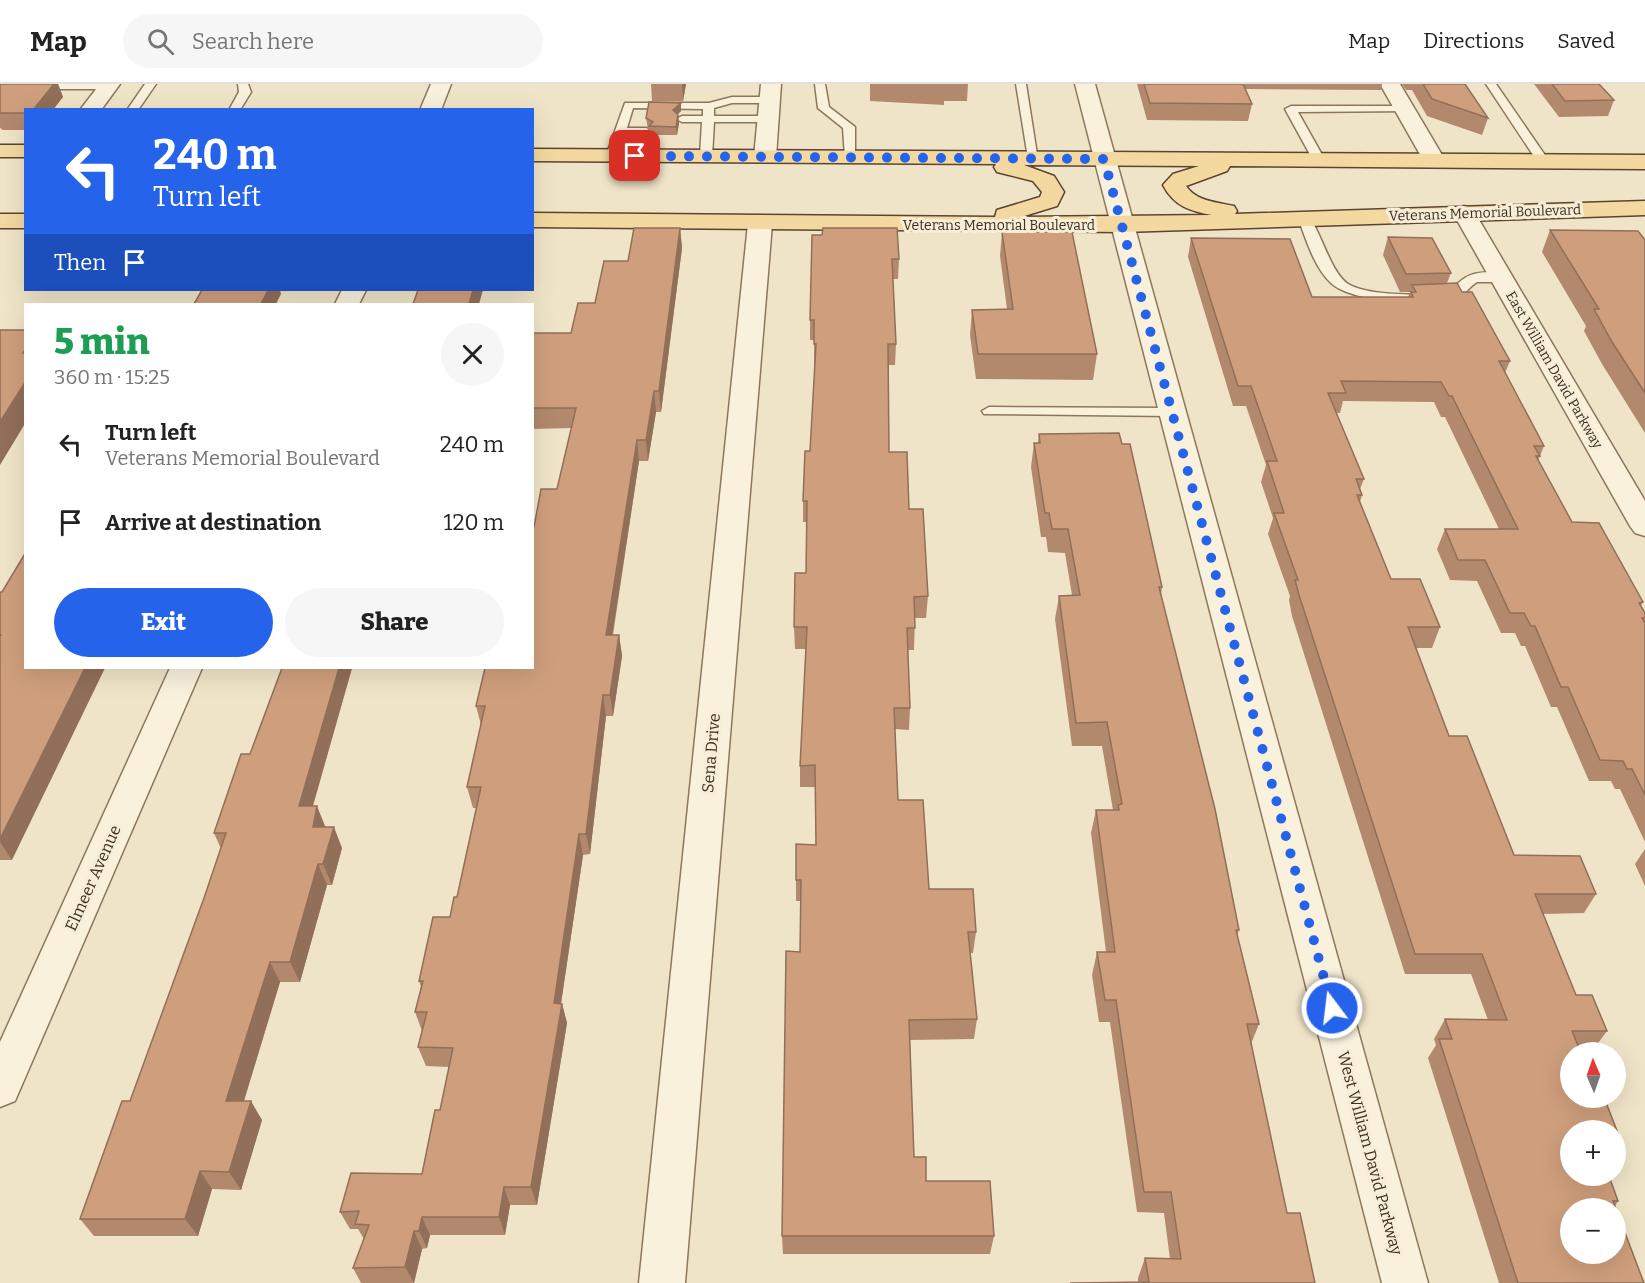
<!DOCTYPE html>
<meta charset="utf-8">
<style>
:root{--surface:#fff;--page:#f6f6f6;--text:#222;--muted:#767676;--line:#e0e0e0;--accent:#2563eb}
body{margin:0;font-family:Bitter,serif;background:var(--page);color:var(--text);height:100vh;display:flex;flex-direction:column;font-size:22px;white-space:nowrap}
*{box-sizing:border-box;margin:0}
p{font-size:20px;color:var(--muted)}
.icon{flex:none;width:33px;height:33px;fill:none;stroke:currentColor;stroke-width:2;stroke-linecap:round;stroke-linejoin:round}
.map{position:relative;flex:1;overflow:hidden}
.sheet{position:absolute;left:24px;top:219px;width:510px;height:366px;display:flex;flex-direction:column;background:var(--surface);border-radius:0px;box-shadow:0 6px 24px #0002}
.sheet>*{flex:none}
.hud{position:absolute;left:24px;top:24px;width:510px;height:183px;border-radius:0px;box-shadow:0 6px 24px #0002;background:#2563eb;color:#fff;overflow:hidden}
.needle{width:39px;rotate:358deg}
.buttons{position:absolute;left:1560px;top:958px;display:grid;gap:12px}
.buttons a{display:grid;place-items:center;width:66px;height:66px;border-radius:50%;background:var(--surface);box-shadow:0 6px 24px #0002;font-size:30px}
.pin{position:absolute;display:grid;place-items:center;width:51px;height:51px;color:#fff;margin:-26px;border-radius:12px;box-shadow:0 3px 9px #0006}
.me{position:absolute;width:66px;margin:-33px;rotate:345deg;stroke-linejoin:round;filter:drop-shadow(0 0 4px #0008)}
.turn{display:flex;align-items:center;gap:21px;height:126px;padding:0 30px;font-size:27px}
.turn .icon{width:78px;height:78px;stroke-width:2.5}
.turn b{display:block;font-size:42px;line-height:51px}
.then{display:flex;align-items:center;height:57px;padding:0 30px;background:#0003;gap:12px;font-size:22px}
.round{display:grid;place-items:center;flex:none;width:63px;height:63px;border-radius:32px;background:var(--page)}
.headline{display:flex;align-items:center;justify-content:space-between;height:102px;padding:0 30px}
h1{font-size:36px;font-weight:800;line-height:45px;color:#1e9e55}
.button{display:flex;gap:12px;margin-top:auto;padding:12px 30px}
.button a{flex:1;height:69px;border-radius:36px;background:var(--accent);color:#fff;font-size:24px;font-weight:800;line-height:69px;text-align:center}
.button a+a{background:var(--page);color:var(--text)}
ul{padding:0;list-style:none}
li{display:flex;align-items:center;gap:18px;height:78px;padding:0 30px}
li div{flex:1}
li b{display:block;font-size:22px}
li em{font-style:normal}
header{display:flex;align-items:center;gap:36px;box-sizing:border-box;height:84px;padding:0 30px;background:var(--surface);border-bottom:2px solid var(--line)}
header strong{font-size:28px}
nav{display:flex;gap:33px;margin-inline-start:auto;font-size:21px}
.search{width:420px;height:54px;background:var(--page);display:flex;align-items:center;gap:15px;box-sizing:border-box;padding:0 21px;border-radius:33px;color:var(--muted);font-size:22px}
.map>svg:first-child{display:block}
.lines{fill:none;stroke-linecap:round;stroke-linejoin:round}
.lane-casing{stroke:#8d765c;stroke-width:3}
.street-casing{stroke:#8d765c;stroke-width:3}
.primary-casing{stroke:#5b4430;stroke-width:3}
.lane{fill:#faf1dc;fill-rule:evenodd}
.street{fill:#faf1dc;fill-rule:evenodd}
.primary{fill:#f3d9a0;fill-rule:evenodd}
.wall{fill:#b2896c;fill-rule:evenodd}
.shaded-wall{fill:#916f58}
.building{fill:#cf9f7d;stroke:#916f58;stroke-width:1.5;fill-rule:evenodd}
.route{stroke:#2563eb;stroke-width:10;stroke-dasharray:0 18}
.labels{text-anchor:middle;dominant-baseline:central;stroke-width:6;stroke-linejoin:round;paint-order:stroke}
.far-street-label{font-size:14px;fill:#3d2e20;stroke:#f7eed8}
.street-label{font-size:16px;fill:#3d2e20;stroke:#f7eed8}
</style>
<header>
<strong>Map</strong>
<div class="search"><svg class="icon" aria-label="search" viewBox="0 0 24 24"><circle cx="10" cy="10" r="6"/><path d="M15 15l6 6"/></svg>Search here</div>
<nav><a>Map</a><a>Directions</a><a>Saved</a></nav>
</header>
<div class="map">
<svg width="1645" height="1199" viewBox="0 0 1645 1199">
<rect width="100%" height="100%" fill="#f0e4c8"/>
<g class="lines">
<!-- lane casing -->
<g class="lane-casing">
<g id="lane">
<path d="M0 0H113L114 2 109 5H0Z"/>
<path d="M145 0H156L138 26H127Z"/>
<path d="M238 0H248L251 8 240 26H229L239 8Z"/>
<path d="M815 0H825L829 23 855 43V76L845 73 843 44 818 24Z"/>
<path d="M1016 0H1026L1038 77 1028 74Z"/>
<path d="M1486 0H1496L1549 77 1547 80H1539Z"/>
<path d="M732 13H770L776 16 770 19H732L714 24V32H768L774 35 768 38H714L712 72 706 76 700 72 702 38H682L676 35 682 32H703V25L633 24 627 44H646L652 47 646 50H625L616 75 606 72 625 19H709Z"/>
<path d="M1404 22 1410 25 1408 27 1298 28 1325 76 1319 80 1313 76 1285 25 1291 22Z"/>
<path d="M1304 130C1318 134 1328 187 1348 200 1368 212 1418 211 1442 210 1453 208 1456 199 1465 194 1475 187 1499 186 1508 194L1501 198H1477C1469 203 1464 212 1455 215 1430 224 1351 218 1331 199 1314 183 1306 155 1298 134Z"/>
<path d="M989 323 1173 324 1180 328 1173 332 984 330 982 327Z"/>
</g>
</g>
<!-- street casing -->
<g class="street-casing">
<g id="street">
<path d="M100 0H120L101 26H80Z"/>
<path d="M431 0H451L441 26H420Z"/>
<path d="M761 0H781L776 73 773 78H757L754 73Z"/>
<path d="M1075 0H1095L1428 1199H1382Z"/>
<path d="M1380 0H1400L1445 76 1442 81H1426Z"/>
<path d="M1464 122 1472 124 1475 129 1645 417V452L1635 449 1630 442 1453 129 1456 124Z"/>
<path d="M760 133 768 135 772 140 685 1199H639L748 140 752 135Z"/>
<path d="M342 206H366L359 220H335Z"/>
<path d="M170 584H202L15 1017 0 1023V958Z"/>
</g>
</g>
<!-- primary casing -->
<g class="primary-casing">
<g id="primary">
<rect x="0" y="61" width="26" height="12"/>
<path d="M532 65 1645 71V85L1230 82 1227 87 1186 102C1197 118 1217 118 1234 122L1237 127 1235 130 1645 117V131L1123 148 532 143V129L995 133 997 126 1040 113 1042 108 1033 97 997 88 994 83 996 80 532 77ZM1024 81 1199 82 1173 90 1163 101C1174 122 1190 127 1212 131L1021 133 1057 122 1064 108 1054 92Z"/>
<rect x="0" y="130" width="26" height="14"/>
</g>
</g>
<!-- lane -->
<use href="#lane" class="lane"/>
<!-- street -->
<use href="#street" class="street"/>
<!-- primary -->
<use href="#primary" class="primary"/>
</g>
<!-- wall -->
<g class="wall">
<path d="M0 0H58L63 13 26 26V46H3L0 44Z"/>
<path d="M651 0H686L683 17H652Z"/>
<path d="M870 0H968L967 17H944V21L870 17Z"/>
<path d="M1137 0H1382L1381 6 1245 5 1252 20 1248 37 1147 36Z"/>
<path d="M1402 0H1465L1488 34 1482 51 1427 32 1412 6H1406Z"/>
<path d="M1534 0H1599L1614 16 1608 32 1559 33Z"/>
<path d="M681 19V27L678 30 679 39 677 51H649L646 34Z"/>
<path d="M680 144 682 164 661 328H656L648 377H639L613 551H619L622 572 613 632H606L590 770 583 771 561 920H562L567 939 537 1121H510L505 1151H430L427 1164 422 1165 414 1199H361L353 1184 364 1155 358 1145H350L340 1128 422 1090 440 1026 449 983 426 982 418 963 422 947 415 928 421 903 419 897 450 833 457 813 476 724H473L467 703 481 641 476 622 532 584 534 443 557 405 571 344 532 345V249H571L628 177Z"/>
<path d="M1550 146 1645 156V349L1602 280 1584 247 1586 242 1542 168Z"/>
<path d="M1002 148 1097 270 1093 296 976 295 970 251 972 226 1007 225 1000 172Z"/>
<path d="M822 151 899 175 898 195H893L896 260 895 281H888L889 368 909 425 928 512 926 534H915L914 566H908L910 624 909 646 895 645 898 716 929 805 976 848 973 869H970L977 935 974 955 910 956 914 1073 926 1097 994 1152 990 1170H783L782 1152 800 868V817H796V796L816 761 815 703H800V682L806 565H795L794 543 806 489 807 438H803V417L810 367 815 281H814V256H810V236Z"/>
<path d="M1388 153 1432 154 1451 189 1447 199H1457L1462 208H1472L1510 277 1505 289 1544 362 1538 377 1572 438 1599 439 1643 518 1641 522 1645 529V758L1620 705H1615L1611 697H1589L1557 623H1551L1525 562H1521L1515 549H1501L1477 497 1450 496 1437 465 1445 445H1499L1445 333H1441L1434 318 1343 317 1340 329H1336L1364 395 1360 405 1362 411 1360 418 1391 495H1420L1440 543 1432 564H1416L1449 652H1467L1514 771 1580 772 1596 810 1584 829 1543 830 1576 911H1592L1607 947 1593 966H1580L1581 969H1570V1014H1599L1600 1016H1605L1623 1062 1616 1071V1047H1570V1092H1609L1618 1117 1615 1122 1644 1199H1499L1428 974 1436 961 1434 955 1445 935 1488 936 1471 890H1405L1292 532 1289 516 1290 512 1268 450 1273 434 1261 398 1266 381 1246 322H1233L1188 173 1191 154 1290 155 1312 213H1408L1410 208H1400L1383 171ZM1570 1125H1616V1170H1570Z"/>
<path d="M1039 350 1122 360 1162 503 1161 511 1239 846 1237 851 1259 940 1251 960 1287 1129 1315 1199 1138 1198V1194L1145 1174 1170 1175 1164 1129 1137 1128 1110 938H1099L1092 891 1097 868H1106L1091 749 1096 726H1113L1102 662H1072L1055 535 1059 512 1072 511 1065 469 1048 468 1046 453H1041L1031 383 1034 359H1038Z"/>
<path d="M0 508H2L12 776H0Z"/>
<path d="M282 584H352L313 722 325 743 342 764 332 801H327L300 898H280L244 1017 262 1036 241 1106 212 1105 198 1152H94L80 1135 130 1017 204 814 221 765 214 749 250 670Z"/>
<path d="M1645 765V802L1635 780Z"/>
</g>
<!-- shaded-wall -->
<g class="shaded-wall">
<path d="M54 0H58L63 13 53 26H33Z"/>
<path d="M682 0H686L683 17Z"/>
<path d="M681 19V27L674 34 673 26Z"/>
<path d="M678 31 679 39 677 51 676 43Z"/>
<path d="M680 144 682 164 661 328 659 307Z"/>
<path d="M268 206H280L281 210 276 220H261Z"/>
<path d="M473 206H483L479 220H469Z"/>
<path d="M26 297V338L0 381V338Z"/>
<path d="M654 307 656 328 648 377 646 356Z"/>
<path d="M637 356 639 377 609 572 606 551Z"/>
<path d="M619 551 622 572 613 632 610 611Z"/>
<path d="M85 584H105L12 776 0 758V755Z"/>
<path d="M339 584H352L307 742 299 722Z"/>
<path d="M603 611 606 632 590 770 586 750Z"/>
<path d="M317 722 325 742 322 764 313 743Z"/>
<path d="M334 743 342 764 332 801 323 780Z"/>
<path d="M579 750 583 771 558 939 554 919Z"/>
<path d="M318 780 327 801 300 898 290 878Z"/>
<path d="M270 878 280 898 238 1036 226 1017Z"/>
<path d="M562 920 567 939 537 1121 531 1103Z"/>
<path d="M251 1017 262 1036 241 1106 229 1088Z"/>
<path d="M200 1087 212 1105 198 1152 185 1135Z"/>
<path d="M504 1103 510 1121 505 1151 499 1133Z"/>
<path d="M422 1133 430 1151 427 1164 419 1147Z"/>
<path d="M414 1147 422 1165 414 1199 405 1183Z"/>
</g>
<!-- building -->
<g class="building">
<path d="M0 0H54L33 26H26V29H0Z"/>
<path d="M1144 0H1243L1252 20 1150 19Z"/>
<path d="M1423 0H1465L1488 34 1432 15Z"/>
<path d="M1552 0H1599L1614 16 1565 17Z"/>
<path d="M649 18 681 19 673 26 678 31 676 43 649 42 653 38 646 34Z"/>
<path d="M634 144H680L659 307H654L646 356H637L606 551H619L610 611H603L586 750H579L554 919 562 920 531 1103H504L499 1133H422L419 1147H414L405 1183 353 1184 369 1141 355 1140 359 1127 340 1128 351 1089 422 1090 435 1026H440L453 964 418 963 427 928H415L423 897H419L433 833H450L454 813H457L481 703H467L485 622H476L485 584H532V443H534L541 405H557L576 324H532V249H571L578 219H595L604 177H628Z"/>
<path d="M823 144H897L899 175H892L896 260H888L889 368H907L909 425H923L928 512 914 513 915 544H907L910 624H894L898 716H923L929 805H973L976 848H968L977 935 909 936 914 1073H926V1097H990L994 1152H782L786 867 800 868 801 796H796V760L816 761 815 681 800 682 807 543H794L795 489H806L807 417H803L805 367H810L816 260H814V236H810L812 151H822Z"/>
<path d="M1550 146 1638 147 1645 156V309L1612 258 1594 225H1599Z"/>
<path d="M1002 148H1072L1097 270H978L972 226 1013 225Z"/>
<path d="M1388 153 1432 154 1451 189 1406 190Z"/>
<path d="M1191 154 1290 155 1312 213H1413L1411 208H1416L1412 201 1457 199 1462 208H1472L1510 277H1499L1544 362H1534L1540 372H1536L1572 438 1599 439 1643 518 1639 519 1645 529V534H1642L1645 539V711L1632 685H1627L1623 677 1600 676 1568 603H1561L1535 542H1531L1524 529H1510L1485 476H1458L1445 445H1518L1452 312H1449L1441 298 1341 297 1346 309H1328L1364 395H1356L1362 411H1357L1391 495H1420L1440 543H1408L1449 652H1467L1514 771 1580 772 1596 810H1535L1576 911H1592L1607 947H1572L1581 969H1570V1014H1599L1600 1016H1605L1623 1062H1616V1047H1570V1092H1609L1618 1117H1613L1644 1199H1518L1439 955H1452L1445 935 1507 936 1482 870H1415L1299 511 1295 496H1298L1274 429H1284L1267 377H1277L1251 302H1238ZM1570 1125H1616V1170H1570Z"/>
<path d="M202 206H268L261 220H194Z"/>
<path d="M418 206H473L469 220H413Z"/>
<path d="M0 246H26V265L23 269H26V297L0 338Z"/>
<path d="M1119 349 1122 360H1130L1162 503H1159L1215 725 1239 846H1236L1259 940H1247L1287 1129H1300L1315 1199H1070L1149 1198 1145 1174 1181 1175 1171 1108H1144L1116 916H1105L1097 868H1115L1096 726H1119L1118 721 1122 720 1107 638 1076 639 1059 512 1080 511 1068 445H1052L1049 429H1045L1034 359H1040L1039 350Z"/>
<path d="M26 468V584H85L0 755V552L1 551H0V508H2Z"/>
<path d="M282 584H339L299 722H317L313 743H334L323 780H318L290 878H270L226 1017H251L229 1088 200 1087 185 1135H80L122 1017H130L204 814 226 749H214L241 670H250Z"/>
</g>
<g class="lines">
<!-- route -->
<path class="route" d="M635 72 1104 75 1332 924"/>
</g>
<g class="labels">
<!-- far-street labels -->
<g class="far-street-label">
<text transform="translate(1485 129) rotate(-2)">Veterans Memorial Boulevard</text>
<text x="999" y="141">Veterans Memorial Boulevard</text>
<text transform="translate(1554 286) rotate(60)">East William David Parkway</text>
</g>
<!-- street labels -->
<g class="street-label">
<text transform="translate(711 669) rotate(-85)">Sena Drive</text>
<text transform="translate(93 794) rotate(-66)">Elmeer Avenue</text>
<text transform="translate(1370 1069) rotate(75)">West William David Parkway</text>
</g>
</g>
</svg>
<div class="buttons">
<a><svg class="needle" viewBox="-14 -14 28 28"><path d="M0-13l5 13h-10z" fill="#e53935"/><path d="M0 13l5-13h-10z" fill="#767676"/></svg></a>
<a>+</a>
<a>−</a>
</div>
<div class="pin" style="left:635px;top:72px;background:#d93025"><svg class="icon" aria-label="arrive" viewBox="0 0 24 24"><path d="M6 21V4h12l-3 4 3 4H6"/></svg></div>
<svg class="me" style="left:1332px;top:924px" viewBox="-20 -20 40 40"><circle r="17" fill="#2563eb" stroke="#fff" stroke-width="3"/><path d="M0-11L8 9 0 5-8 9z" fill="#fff"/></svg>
<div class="hud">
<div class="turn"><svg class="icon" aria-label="left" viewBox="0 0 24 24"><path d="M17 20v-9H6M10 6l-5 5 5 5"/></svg><div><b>240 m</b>Turn left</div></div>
<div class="then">Then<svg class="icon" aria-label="arrive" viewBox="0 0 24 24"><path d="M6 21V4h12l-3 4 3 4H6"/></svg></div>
</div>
<section class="sheet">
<div class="headline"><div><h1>5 min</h1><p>360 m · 15:25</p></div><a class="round"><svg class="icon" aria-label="close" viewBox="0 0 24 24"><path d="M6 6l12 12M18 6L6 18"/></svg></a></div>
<ul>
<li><svg class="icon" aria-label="left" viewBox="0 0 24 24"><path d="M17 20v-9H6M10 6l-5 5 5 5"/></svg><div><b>Turn left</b><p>Veterans Memorial Boulevard</p></div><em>240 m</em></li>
<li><svg class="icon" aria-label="arrive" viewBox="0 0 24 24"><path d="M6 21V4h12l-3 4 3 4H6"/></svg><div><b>Arrive at destination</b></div><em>120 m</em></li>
</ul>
<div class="button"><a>Exit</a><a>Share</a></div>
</section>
</div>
